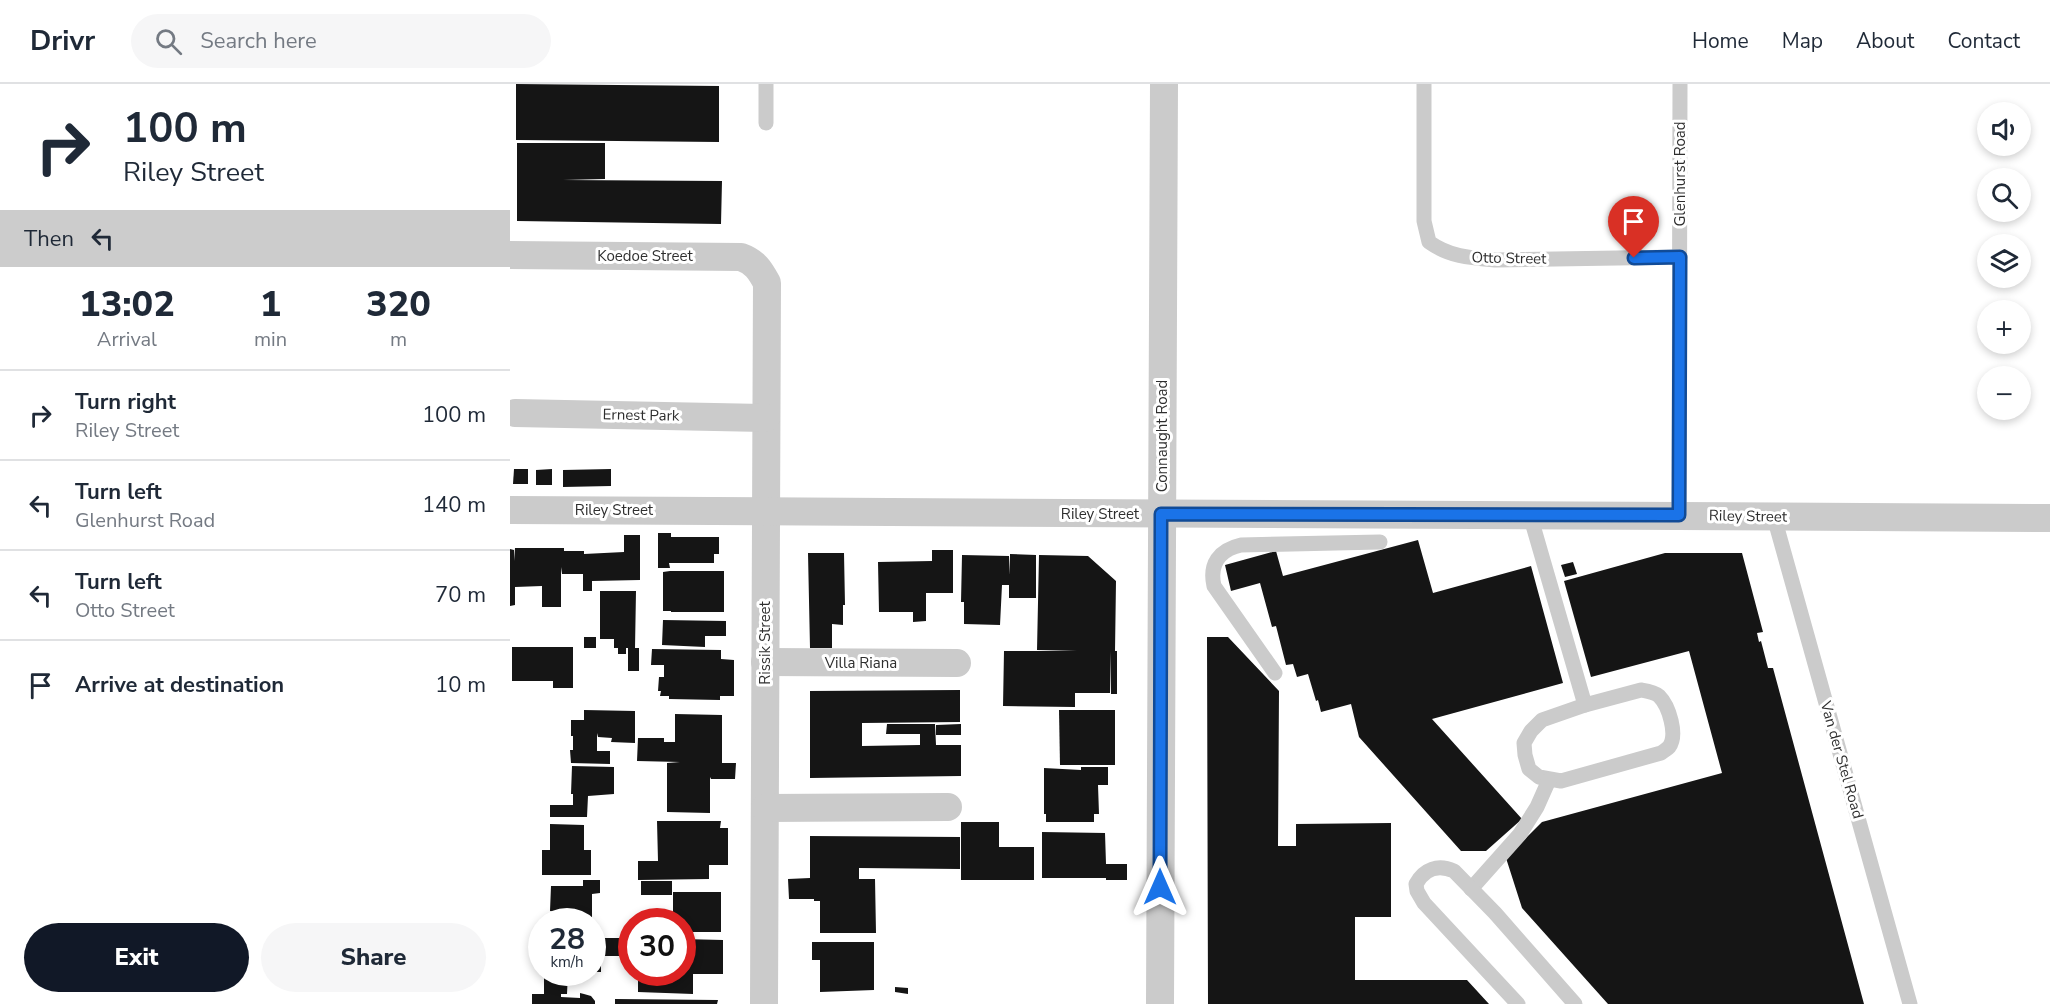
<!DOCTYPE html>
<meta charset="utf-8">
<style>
:root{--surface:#fff;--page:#f6f6f7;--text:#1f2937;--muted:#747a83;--line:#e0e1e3;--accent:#111827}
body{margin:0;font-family:"Nunito Sans",sans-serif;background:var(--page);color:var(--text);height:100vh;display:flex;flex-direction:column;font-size:22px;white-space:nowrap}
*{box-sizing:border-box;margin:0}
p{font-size:20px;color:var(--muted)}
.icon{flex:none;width:33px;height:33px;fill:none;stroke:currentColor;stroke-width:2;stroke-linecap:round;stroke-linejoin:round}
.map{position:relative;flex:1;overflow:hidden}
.drawer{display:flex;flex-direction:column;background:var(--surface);width:510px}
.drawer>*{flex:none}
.top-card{background:#fff;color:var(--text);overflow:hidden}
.tools{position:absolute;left:1467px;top:18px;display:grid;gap:12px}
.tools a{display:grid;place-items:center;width:54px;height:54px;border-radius:50%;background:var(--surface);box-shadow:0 3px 9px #0003;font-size:30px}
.speed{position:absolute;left:18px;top:824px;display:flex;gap:12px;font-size:30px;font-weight:700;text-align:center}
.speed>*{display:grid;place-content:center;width:78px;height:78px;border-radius:50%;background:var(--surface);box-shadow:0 3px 9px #0003;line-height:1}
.speed small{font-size:15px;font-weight:400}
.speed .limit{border:9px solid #d22;background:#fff;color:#111}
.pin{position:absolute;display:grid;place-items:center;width:51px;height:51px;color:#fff;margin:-62px -26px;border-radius:50% 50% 50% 0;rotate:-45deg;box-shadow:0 0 6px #0007}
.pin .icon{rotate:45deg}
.me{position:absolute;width:66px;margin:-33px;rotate:0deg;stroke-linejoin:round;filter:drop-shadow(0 0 4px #0008)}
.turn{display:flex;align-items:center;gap:21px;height:126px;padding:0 24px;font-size:27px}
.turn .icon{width:78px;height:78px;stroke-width:2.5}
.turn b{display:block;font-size:42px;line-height:51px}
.then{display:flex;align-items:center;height:57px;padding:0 24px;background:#0003;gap:12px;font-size:22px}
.eta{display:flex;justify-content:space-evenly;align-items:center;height:102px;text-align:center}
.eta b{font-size:36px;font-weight:800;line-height:42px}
.cta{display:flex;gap:12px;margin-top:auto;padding:12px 24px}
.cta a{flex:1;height:69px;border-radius:36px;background:var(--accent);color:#fff;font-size:24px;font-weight:800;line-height:69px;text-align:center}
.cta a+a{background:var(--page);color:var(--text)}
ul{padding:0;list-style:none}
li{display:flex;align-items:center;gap:18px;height:90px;padding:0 24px;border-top:2px solid var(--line)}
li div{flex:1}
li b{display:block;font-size:22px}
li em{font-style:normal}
header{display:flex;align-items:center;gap:36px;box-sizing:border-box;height:84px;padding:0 30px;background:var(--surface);border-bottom:2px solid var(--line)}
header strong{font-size:28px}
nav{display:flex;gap:33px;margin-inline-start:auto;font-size:21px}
.search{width:420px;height:54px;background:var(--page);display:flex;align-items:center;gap:15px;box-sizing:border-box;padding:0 21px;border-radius:33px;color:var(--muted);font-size:22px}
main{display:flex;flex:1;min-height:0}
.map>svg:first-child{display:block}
.building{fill:#151515}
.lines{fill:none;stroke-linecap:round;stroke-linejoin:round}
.lane{stroke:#cbcbcb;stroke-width:15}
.street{stroke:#cbcbcb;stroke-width:28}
.route-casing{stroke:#114b97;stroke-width:15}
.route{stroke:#1a73e8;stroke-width:10}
.labels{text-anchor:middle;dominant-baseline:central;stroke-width:6;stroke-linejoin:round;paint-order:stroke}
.street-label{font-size:15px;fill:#2e2e2e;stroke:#fff}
</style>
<header>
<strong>Drivr</strong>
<div class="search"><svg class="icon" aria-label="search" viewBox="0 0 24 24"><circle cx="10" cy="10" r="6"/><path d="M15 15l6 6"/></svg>Search here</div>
<nav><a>Home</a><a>Map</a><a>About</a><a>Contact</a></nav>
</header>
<main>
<section class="drawer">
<div class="top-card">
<div class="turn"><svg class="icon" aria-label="right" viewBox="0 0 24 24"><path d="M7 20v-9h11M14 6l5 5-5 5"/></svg><div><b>100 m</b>Riley Street</div></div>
<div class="then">Then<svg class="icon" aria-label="left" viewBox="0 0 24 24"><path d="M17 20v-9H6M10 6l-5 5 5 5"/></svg></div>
</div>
<div class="eta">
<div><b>13:02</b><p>Arrival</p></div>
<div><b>1</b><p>min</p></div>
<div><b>320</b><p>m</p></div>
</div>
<ul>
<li><svg class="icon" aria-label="right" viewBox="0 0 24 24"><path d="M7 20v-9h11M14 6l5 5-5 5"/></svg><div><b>Turn right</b><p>Riley Street</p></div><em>100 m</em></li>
<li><svg class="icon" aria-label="left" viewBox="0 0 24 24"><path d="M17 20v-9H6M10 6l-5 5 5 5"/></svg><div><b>Turn left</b><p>Glenhurst Road</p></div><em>140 m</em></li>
<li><svg class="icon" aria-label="left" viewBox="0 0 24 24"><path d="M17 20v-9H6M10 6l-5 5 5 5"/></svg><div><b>Turn left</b><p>Otto Street</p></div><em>70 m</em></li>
<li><svg class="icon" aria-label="arrive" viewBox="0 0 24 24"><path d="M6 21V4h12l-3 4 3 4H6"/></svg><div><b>Arrive at destination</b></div><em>10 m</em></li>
</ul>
<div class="cta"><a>Exit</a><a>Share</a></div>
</section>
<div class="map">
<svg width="1540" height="920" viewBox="0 0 1540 920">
<rect width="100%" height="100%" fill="#fff"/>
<!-- building -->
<g class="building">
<path d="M6 0 209 2V58L6 56Z"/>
<path d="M7 59H95V95L53 96 212 97 211 140 7 137Z"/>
<path d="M4 385H18V400H3Z"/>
<path d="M42 385V401H26V386Z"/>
<path d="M101 385V402L53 403V386Z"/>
<path d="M148 449H161V453H209V470H204V479H159L160 484H148Z"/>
<path d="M114 451H130V496L82 497V507H73V490H52L51 483V523H32V502L5 503V521L0 522V465L4 466V477L5 464H54V467H74V470L114 468Z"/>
<path d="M908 456 923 509 1021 482 1053 599 922 635 1012 735 976 767H951L849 653 841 620 811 628 808 616 806 617 798 590 787 593 783 580 776 581 766 542 762 543 750 499 721 507 715 481 766 467 773 492Z"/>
<path d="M422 466H443V509H416V537L403 538V528H369L368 478 422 477Z"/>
<path d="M298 469H334L335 521H333V541L322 540V564H300Z"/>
<path d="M1155 469H1232L1253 548 1247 549 1249 558 1251 557 1258 584H1263L1354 920H1098L1012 824 996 774 1032 738 1212 689 1179 567 1081 593 1054 497Z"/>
<path d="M500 470 526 471V514H499V501H492L490 541 454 540V518H451L452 471 499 472 500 491Z"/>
<path d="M529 471 578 472 606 497 605 567H607V610H601L600 567V609H565V623L493 622 494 567H567L527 566Z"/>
<path d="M1063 478 1067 490 1055 493 1051 481Z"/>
<path d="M160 487H214V528H161V527H153V488Z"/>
<path d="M90 507H126L125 564H129V587H118V564H116V570H108V564H104V555H90Z"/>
<path d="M153 536 216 537V552H195V563L152 561Z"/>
<rect x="74" y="553" width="12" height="11"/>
<path d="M697 553H718L769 607 768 762H786V740L881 739V833H845V896H957L979 920H698Z"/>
<path d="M2 563H63V604H43V597H2Z"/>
<path d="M142 565 211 566V575L224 576V612H210V616L159 615V612H150L151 607H148L149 593H154V581H141Z"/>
<path d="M450 606V638L352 639V662L410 661V650H376L377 640H425L426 661H451V692L300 694V607Z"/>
<path d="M74 626 125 627V659L101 658 102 654 88 653 87 649V667H100V680L61 679 60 666H63V652H61V636H74Z"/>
<path d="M549 626H605V681H550Z"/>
<path d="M165 630 212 631V679H226L225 695H201L200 693V729L157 728V679L170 678 127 677 128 654H154V658H165Z"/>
<path d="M451 640V651H426V641Z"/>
<path d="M62 682 104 683V710L78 712 77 733H40V721H63V710H61Z"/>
<path d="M571 683H598V701H588L589 730H584V738H536V730H534V684L571 686Z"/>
<path d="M147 737H211L210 744H218V781H199V795L128 796V777H148Z"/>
<path d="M451 738H489V763H524V796H451Z"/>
<path d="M40 740 74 741V766H81V791H32V766H40Z"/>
<path d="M532 748 595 749 596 780H617V796H596V794H532Z"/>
<path d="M300 752 450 753V785L349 784V795H365L366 849H310V817H304V815H279L278 795 300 794Z"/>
<path d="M73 796H90V809L82 810V833H60V837H47V828L40 827 41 802H73Z"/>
<rect x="131" y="797" width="31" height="14"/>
<path d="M163 808H211V848H172V837H163Z"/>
<rect x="92" y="854" width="30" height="18"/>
<path d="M172 855 213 856V890H183V910L128 908V888H172Z"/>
<rect x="82" y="858" width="9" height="30"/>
<path d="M302 858H364V906L310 908V876H302Z"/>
<path d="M34 888H58L57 910H51V913L70 914V909L74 910 81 912 85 917V920H22V910H34Z"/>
<path d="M385 903 398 904V910L385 908Z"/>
<path d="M105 915 208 916 207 920H105Z"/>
</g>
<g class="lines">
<!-- lane -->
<g class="lane">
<path d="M914 0V137L919 158C940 173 961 174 986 176L1170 173"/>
<path d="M256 39V0"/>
<path d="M1020 431 1075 621"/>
<path d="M1169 431 1170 0"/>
<path d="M1264 433 1400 920"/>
<path d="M765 589 704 502C699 480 709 466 731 461L870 458"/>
<path d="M1131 606C1137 607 1144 608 1149 612 1159 622 1168 651 1159 663 1157 665 1154 667 1151 669L1051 697 1029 693 1019 685 1015 671 1014 659 1021 647 1032 636 1075 621Z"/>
<path d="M961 805 1010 750 1027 723 1039 696"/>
<path d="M1008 920 914 819 907 807 906 800C914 785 928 780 944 787L985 829 1065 920"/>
</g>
<!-- street -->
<g class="street">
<path d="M0 171 231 173C245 178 250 186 257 199L254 920"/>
<path d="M5 329 256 334"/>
<path d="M0 426 1540 434"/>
<path d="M255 578 447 579"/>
<path d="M255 724 438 723"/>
<path d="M650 920 654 0"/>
</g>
</g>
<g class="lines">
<!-- route casing -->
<g class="route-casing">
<path id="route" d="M650 803 651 430 1169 431 1170 173 1124 174"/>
</g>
<!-- route -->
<use href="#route" class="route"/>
</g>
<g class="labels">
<!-- street labels -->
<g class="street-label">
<text transform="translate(1170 90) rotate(-90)">Glenhurst Road</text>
<text x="135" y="172">Koedoe Street</text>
<text transform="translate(999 174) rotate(1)">Otto Street</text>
<text transform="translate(131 331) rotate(1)">Ernest Park</text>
<text transform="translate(652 352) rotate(-90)">Connaught Road</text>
<text x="104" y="426">Riley Street</text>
<text x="590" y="430">Riley Street</text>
<text transform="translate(1238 432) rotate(1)">Riley Street</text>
<text transform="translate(255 559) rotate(-90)">Rissik Street</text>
<text x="351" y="579">Villa Riana</text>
<text transform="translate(1332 676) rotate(74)">Van der Stel Road</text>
</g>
</g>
</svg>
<div class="tools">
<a><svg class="icon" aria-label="sound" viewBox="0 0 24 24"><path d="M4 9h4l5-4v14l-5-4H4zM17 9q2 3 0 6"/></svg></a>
<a><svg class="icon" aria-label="search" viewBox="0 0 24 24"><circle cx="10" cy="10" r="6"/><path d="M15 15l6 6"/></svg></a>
<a><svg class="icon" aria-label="layers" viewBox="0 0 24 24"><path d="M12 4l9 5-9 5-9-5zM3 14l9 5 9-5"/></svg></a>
<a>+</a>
<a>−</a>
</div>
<div class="speed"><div>28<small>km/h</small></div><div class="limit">30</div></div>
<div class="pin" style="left:1124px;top:174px;background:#d93025"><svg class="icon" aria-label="arrive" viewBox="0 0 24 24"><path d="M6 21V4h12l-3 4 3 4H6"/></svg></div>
<svg class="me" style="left:650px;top:803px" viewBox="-20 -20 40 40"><path d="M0-17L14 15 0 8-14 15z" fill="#1a73e8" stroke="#fff" stroke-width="4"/></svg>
</div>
</main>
